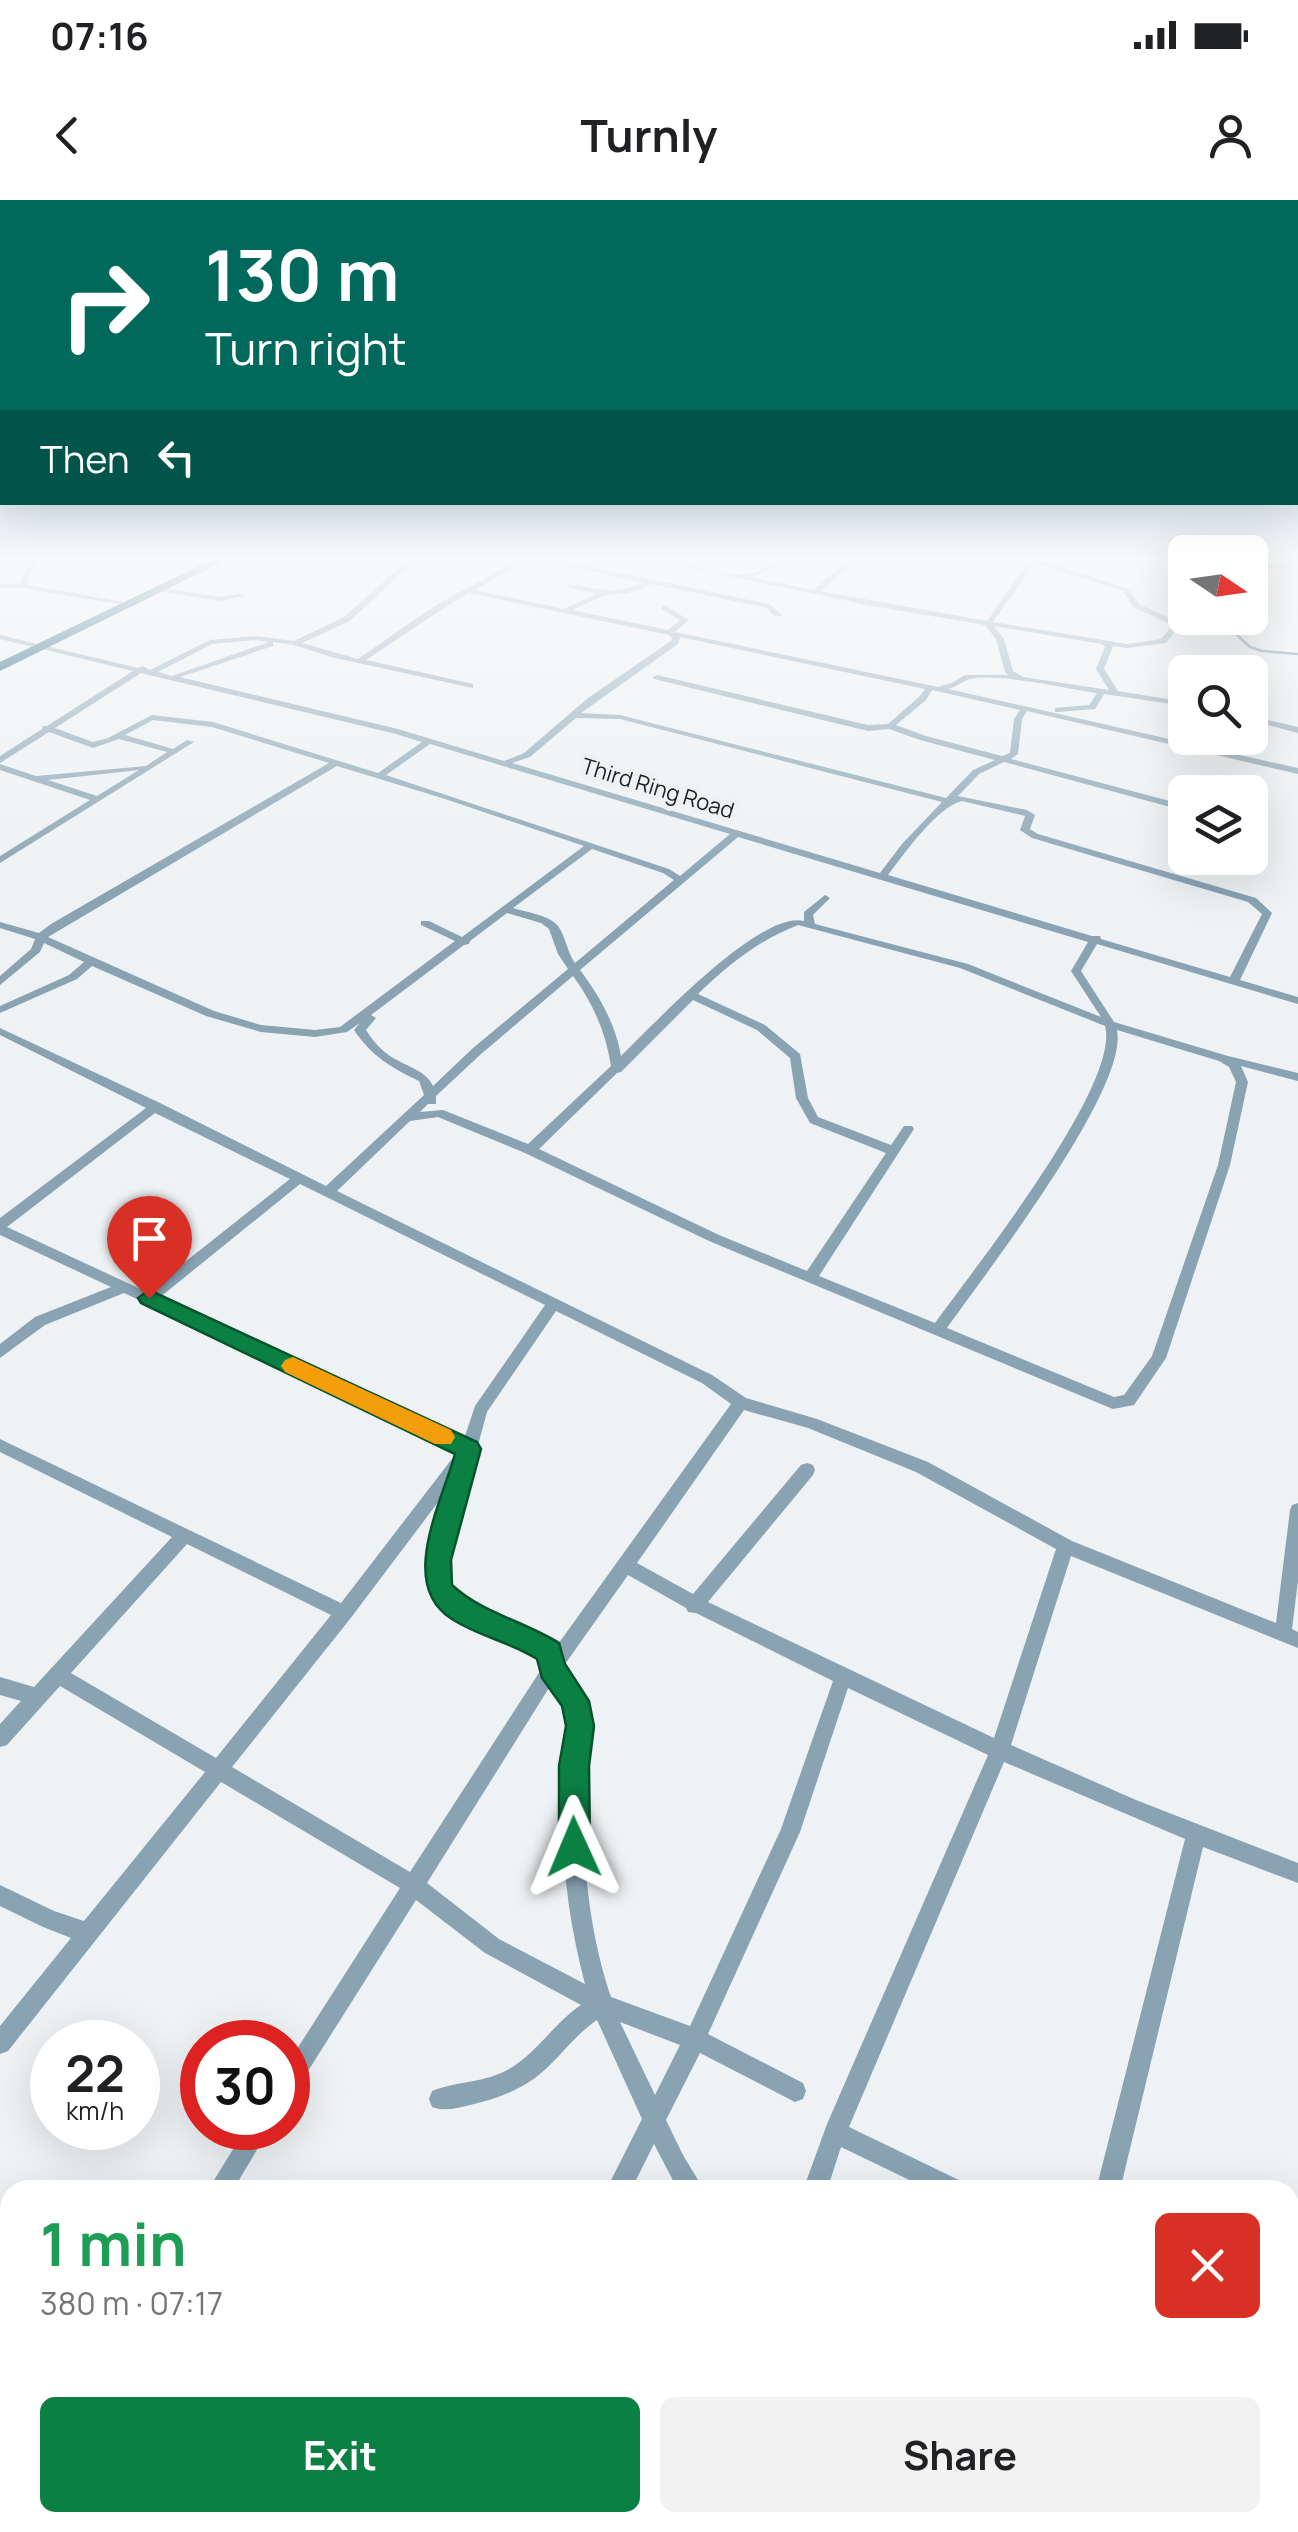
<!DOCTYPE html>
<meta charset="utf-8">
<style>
:root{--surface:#fff;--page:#f2f2f2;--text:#202124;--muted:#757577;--accent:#0b8043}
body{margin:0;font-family:Manrope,sans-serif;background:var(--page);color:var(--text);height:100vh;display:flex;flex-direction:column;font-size:38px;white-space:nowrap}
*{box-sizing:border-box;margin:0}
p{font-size:32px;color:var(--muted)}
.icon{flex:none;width:55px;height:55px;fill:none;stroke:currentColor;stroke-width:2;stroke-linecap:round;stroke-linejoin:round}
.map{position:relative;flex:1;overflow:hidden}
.details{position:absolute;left:0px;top:1980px;width:1300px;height:352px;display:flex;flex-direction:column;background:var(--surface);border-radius:30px 30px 0 0;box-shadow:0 10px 40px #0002}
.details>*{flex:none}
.hud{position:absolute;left:0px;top:0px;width:1300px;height:305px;box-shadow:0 10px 40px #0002;background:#00695c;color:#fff;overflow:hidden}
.needle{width:65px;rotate:103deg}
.tools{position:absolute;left:1168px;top:335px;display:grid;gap:20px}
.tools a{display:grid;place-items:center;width:100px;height:100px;border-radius:15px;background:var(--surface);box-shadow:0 10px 40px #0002;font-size:50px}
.speed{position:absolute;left:30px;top:1820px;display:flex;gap:20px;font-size:50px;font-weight:700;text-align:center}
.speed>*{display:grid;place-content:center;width:130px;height:130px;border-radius:50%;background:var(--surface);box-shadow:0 10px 40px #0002;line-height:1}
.speed small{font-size:25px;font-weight:400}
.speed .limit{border:15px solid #d22;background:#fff;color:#111}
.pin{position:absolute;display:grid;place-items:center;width:85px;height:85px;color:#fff;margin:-102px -42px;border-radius:50% 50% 50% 0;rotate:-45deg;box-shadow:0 0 10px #0007}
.pin .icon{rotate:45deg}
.me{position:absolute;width:110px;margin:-55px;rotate:359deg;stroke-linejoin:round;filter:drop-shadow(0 0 8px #0008)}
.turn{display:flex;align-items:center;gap:35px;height:210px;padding:0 40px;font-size:45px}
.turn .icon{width:130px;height:130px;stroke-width:2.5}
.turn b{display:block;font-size:70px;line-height:85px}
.then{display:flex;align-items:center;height:95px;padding:0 40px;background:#0003;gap:20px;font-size:38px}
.round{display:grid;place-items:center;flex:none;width:105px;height:105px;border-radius:15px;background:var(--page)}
.head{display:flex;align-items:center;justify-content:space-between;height:170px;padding:0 40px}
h1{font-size:60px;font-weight:700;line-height:75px;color:#1e9e55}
.button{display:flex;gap:20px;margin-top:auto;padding:20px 40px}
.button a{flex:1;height:115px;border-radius:15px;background:var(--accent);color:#fff;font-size:40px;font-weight:700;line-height:115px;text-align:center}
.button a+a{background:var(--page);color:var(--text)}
.status{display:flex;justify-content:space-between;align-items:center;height:70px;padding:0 50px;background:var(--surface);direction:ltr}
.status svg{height:28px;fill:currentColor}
header{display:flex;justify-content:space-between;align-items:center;height:130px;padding:0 40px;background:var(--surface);font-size:45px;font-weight:700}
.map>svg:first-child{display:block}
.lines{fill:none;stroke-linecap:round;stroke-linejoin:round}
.stream{stroke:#4b7690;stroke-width:2.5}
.minor{fill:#89a3b3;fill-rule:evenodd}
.highway{fill:#00496a;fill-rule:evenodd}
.route{fill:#0b8043;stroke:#07532c;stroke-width:2.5}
.slow{fill:#f59e0b}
.labels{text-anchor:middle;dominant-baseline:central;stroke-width:10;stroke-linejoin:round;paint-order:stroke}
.far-street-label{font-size:22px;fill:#1f2021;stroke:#eef2f4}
</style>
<div class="status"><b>07:16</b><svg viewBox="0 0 49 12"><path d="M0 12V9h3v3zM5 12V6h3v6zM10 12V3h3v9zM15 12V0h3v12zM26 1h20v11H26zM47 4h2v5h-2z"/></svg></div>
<header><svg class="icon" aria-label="back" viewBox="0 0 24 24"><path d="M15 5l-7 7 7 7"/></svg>Turnly<svg class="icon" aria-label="person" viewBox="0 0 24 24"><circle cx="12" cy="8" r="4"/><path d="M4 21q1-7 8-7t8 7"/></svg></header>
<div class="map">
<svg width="1298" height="2332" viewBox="0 0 1298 2332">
<rect width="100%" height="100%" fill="#eef2f4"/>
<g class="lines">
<!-- stream -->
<g class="stream">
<path d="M1180 361 1185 367"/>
<path d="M1185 377 1179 378 1185 388"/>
<path d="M1242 418 1251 425 1238 428 1237 435 1250 447 1262 451 1298 454"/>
</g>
<!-- minor -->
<g class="minor">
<path d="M34 361H41L28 375 27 385 135 404 131 406 23 388H0V384H20L22 375Z"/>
<path d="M407 361H414L350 421 302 443 358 459 433 407 516 361H525L475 390 564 409 596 394 568 387V385C600 387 611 396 644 383L546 361H561L769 404 782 415 775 417 767 408 652 384 629 393 604 396 572 410 668 430 680 420 661 409 664 405 689 420 675 432 938 487 952 483 965 475H1008L1005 472 996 439 985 425 872 406 657 361C685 361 712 375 739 375 758 375 776 361 795 361L750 377 813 390 848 361H856L820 391 987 421 1029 361H1044L1128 389 1139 404 1176 421 1178 428 1166 443 1127 448 1113 446 1104 469 1118 491 1185 502V506L1104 494 1095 509 1058 512H1055V508L1089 505 1097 493C1064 488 1000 473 970 479 962 481 957 487 948 489L1298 568V574L1027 511 1022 519 1018 554 1011 559 1185 605V611L1004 562 979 574 958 596 1027 610 1035 615 1030 629 1038 634 1256 698 1272 713 1240 780 1298 797V804L1097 744 1081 771 1114 822 1228 856 1298 873V881L1241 866 1248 882 1230 965 1166 1158 1134 1205 1113 1209 1108 1207 709 1041 525 953 438 917 410 921 337 991 712 1175 746 1198 817 1219 928 1262 1072 1341 1276 1423 1290 1310 1292 1305 1298 1303V1381L1292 1429 1298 1432V1448L1071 1356 1011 1545 1136 1600 1298 1663V1683L1203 1647 1120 1990H1096L1185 1639 1004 1562 849 1927 963 1982 967 1990H930L841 1947 827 1990H803L827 1924 988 1555 848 1488 800 1632 708 1834 803 1883 806 1891 803 1899 795 1902 700 1853 666 1920 683 1955 704 1990H678L654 1944 631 1990H606L642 1919 597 1820C573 1836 558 1861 535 1878 516 1892 492 1900 470 1905 457 1908 444 1912 432 1907L429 1899 432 1891C457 1881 485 1883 509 1869 537 1853 554 1823 581 1805L485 1753 416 1700 296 1890 288 1893V1863L400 1688 221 1582 8 1851 0 1854V1826L71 1738 43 1727 0 1706V1685L54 1711 84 1721 205 1572 60 1486 7 1545 0 1547V1524L21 1501 0 1495V1477L34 1487 172 1337 0 1252V1239L341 1403 458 1251 124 1093 45 1125 0 1158V1144L35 1117 111 1087 0 1035V1018L146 908 0 835V828L160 903 326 986 424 895 419 881C392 868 371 856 354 830L360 823 347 832 315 837 261 832 206 816 92 766 77 779 0 813V806L69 775 84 762 44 743 40 752 0 785V776L31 749 35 739 0 728V722L39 733 51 724 329 563 212 527 153 520 125 535 173 549 187 540 194 542 0 663V656L90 600 0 570V564L36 576 146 566 167 552 119 539 93 548 49 532 0 563V556L42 529 43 526H47L133 471 0 439V435L138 468 143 466 150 470 210 440 256 436 294 441 344 417ZM1035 363 1123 391 1133 407 1170 424V428L1161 439 1127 444 993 422ZM469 393 669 435 672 438 671 441 588 498 524 553 504 561 398 529 180 477 273 446V442L294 445 331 457 473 488V484L366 460 439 411ZM994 426 1102 444 1105 447 1096 469 1109 490 1023 477 1013 471 1004 439ZM680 437 925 489 920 496 888 524 868 525 657 475 653 477 654 479 868 531 889 529 920 540 995 560 973 570 946 598 620 515 581 513 678 444ZM256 440 269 442 172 476 158 472 212 444ZM141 473 392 533 422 542 378 573 213 522 152 515 108 538 93 542 55 528ZM932 490 1020 510 1014 519 1010 553 1002 556 926 536 896 525 926 500ZM576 518 620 519 942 602 902 644 880 673 512 563 530 557ZM430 544 730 634 680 676 669 669 386 575ZM337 566 442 598 584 646 462 737 429 721H421V725L455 741 340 827 315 830 261 825 214 811 48 737ZM139 570 97 596 48 580ZM962 601 1025 616 1020 630 1032 638 1248 702 1262 714 1230 777 1101 739 1100 736H1092L888 675C904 654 937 607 962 601ZM738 637 1088 742 1071 771 1101 817 968 764 815 724 813 715 830 698 825 695 804 712V721C760 710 653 825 621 856 616 825 599 795 580 770ZM592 649 663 673 674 680 575 763C567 752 566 737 558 726 549 715 526 712 513 708ZM507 713 541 723 549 729 558 754 568 769 473 848 433 886C426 870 405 866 390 856 380 849 373 841 366 830L376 818 371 815 464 745 469 744 470 741ZM798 725 960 768 1105 826C1121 885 973 1070 935 1123L819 1076 914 929 912 926H904L891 945 818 917 808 898 800 854 765 825 698 794C728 765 759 740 798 725ZM573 776C593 803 606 833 611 866L528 944 443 910 420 912 428 904H436V896L481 854ZM693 800 757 830 790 858 796 898 810 923 886 953 807 1071 719 1035 539 949 617 873 621 872ZM1117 830 1219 861 1229 867 1236 882 1218 965 1152 1156 1124 1195 1114 1197 947 1128C985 1074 1129 889 1117 830ZM155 913 290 979 147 1092 7 1027ZM300 984 545 1105 475 1206 464 1239 159 1098ZM556 1111 702 1183 731 1204 556 1447 458 1395 448 1386 447 1360 487 1212ZM744 1210 808 1228 916 1272 1056 1349 994 1538 708 1402 813 1275 815 1270 813 1265 807 1263 801 1265 693 1394 637 1363ZM451 1285C444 1309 421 1372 432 1393 443 1415 517 1443 541 1457L544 1465 410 1672 232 1567 350 1419ZM187 1344 331 1415 216 1558 71 1473ZM628 1375 686 1408 688 1412 696 1413 833 1481 781 1629 690 1826 611 1797C592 1741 585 1682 583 1623 582 1588 595 1549 587 1515 583 1497 572 1483 563 1467ZM552 1483 566 1507 570 1520C571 1549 565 1577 563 1606 561 1665 570 1727 585 1784L499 1739 427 1683ZM620 1822 680 1845 655 1895Z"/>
<path d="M1290 361 1298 363 1282 370 1250 366V362L1281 366Z"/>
<path d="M160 388 220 397 239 394 243 396 220 401 158 391Z"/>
<path d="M1250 516 1298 527V533L1250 520Z"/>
<path d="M246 1928H270L233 1990H208Z"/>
<path d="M1290 2142 1298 2146V2172L1290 2168Z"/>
<path d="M0 2271 10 2275V2307L0 2303Z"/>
<path d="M27 2322H60L64 2332H31Z"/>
<path d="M441 2322H470L466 2332H437Z"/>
<path d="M684 2322H711L708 2332H680Z"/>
</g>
<!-- highway -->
<path class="highway" d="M209 361H224L0 471V462Z"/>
</g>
<!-- sky -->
<linearGradient id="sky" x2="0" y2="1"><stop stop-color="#71aad8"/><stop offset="0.52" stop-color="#f7f9fa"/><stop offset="1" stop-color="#f7f9fa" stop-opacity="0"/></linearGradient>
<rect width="1298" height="688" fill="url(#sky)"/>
<!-- route -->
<path class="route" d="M149 1090 477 1242 481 1249 451 1360 452 1385C482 1413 524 1421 559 1443L565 1464 589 1501 594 1526 589 1566 590 1647 585 1658 574 1662 564 1658 559 1647V1566L566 1526 562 1506 542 1478 537 1459C510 1442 478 1436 452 1419 397 1385 442 1302 455 1254L141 1103 138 1098Z"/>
<!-- slow -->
<path class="slow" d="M293 1157 451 1230 455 1237 451 1244H435L285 1172 281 1166 285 1160Z"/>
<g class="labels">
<!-- far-street labels -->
<g class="far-street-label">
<text transform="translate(658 588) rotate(17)">Third Ring Road</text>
</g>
</g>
</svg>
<div class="tools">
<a><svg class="needle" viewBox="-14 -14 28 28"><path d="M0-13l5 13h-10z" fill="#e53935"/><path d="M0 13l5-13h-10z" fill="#757577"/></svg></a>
<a><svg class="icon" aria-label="search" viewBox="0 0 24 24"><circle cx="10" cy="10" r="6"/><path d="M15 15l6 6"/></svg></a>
<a><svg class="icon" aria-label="layers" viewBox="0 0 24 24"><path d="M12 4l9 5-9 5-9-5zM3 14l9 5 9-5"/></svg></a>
</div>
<div class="speed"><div>22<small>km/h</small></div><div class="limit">30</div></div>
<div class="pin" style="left:149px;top:1098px;background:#d93025"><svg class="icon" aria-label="arrive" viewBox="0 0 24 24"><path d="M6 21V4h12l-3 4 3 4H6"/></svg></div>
<svg class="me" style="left:574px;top:1647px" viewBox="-20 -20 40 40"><path d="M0-17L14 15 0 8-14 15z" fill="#0b8043" stroke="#fff" stroke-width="4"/></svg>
<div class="hud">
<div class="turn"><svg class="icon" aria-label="right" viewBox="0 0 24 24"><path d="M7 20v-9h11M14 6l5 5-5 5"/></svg><div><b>130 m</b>Turn right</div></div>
<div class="then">Then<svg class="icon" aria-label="left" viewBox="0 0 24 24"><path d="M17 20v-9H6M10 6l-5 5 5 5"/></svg></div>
</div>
<section class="details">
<div class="head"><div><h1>1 min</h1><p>380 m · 07:17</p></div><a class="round" style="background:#d93025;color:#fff"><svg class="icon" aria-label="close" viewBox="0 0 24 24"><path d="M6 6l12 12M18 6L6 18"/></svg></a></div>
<div class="button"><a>Exit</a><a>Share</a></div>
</section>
</div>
